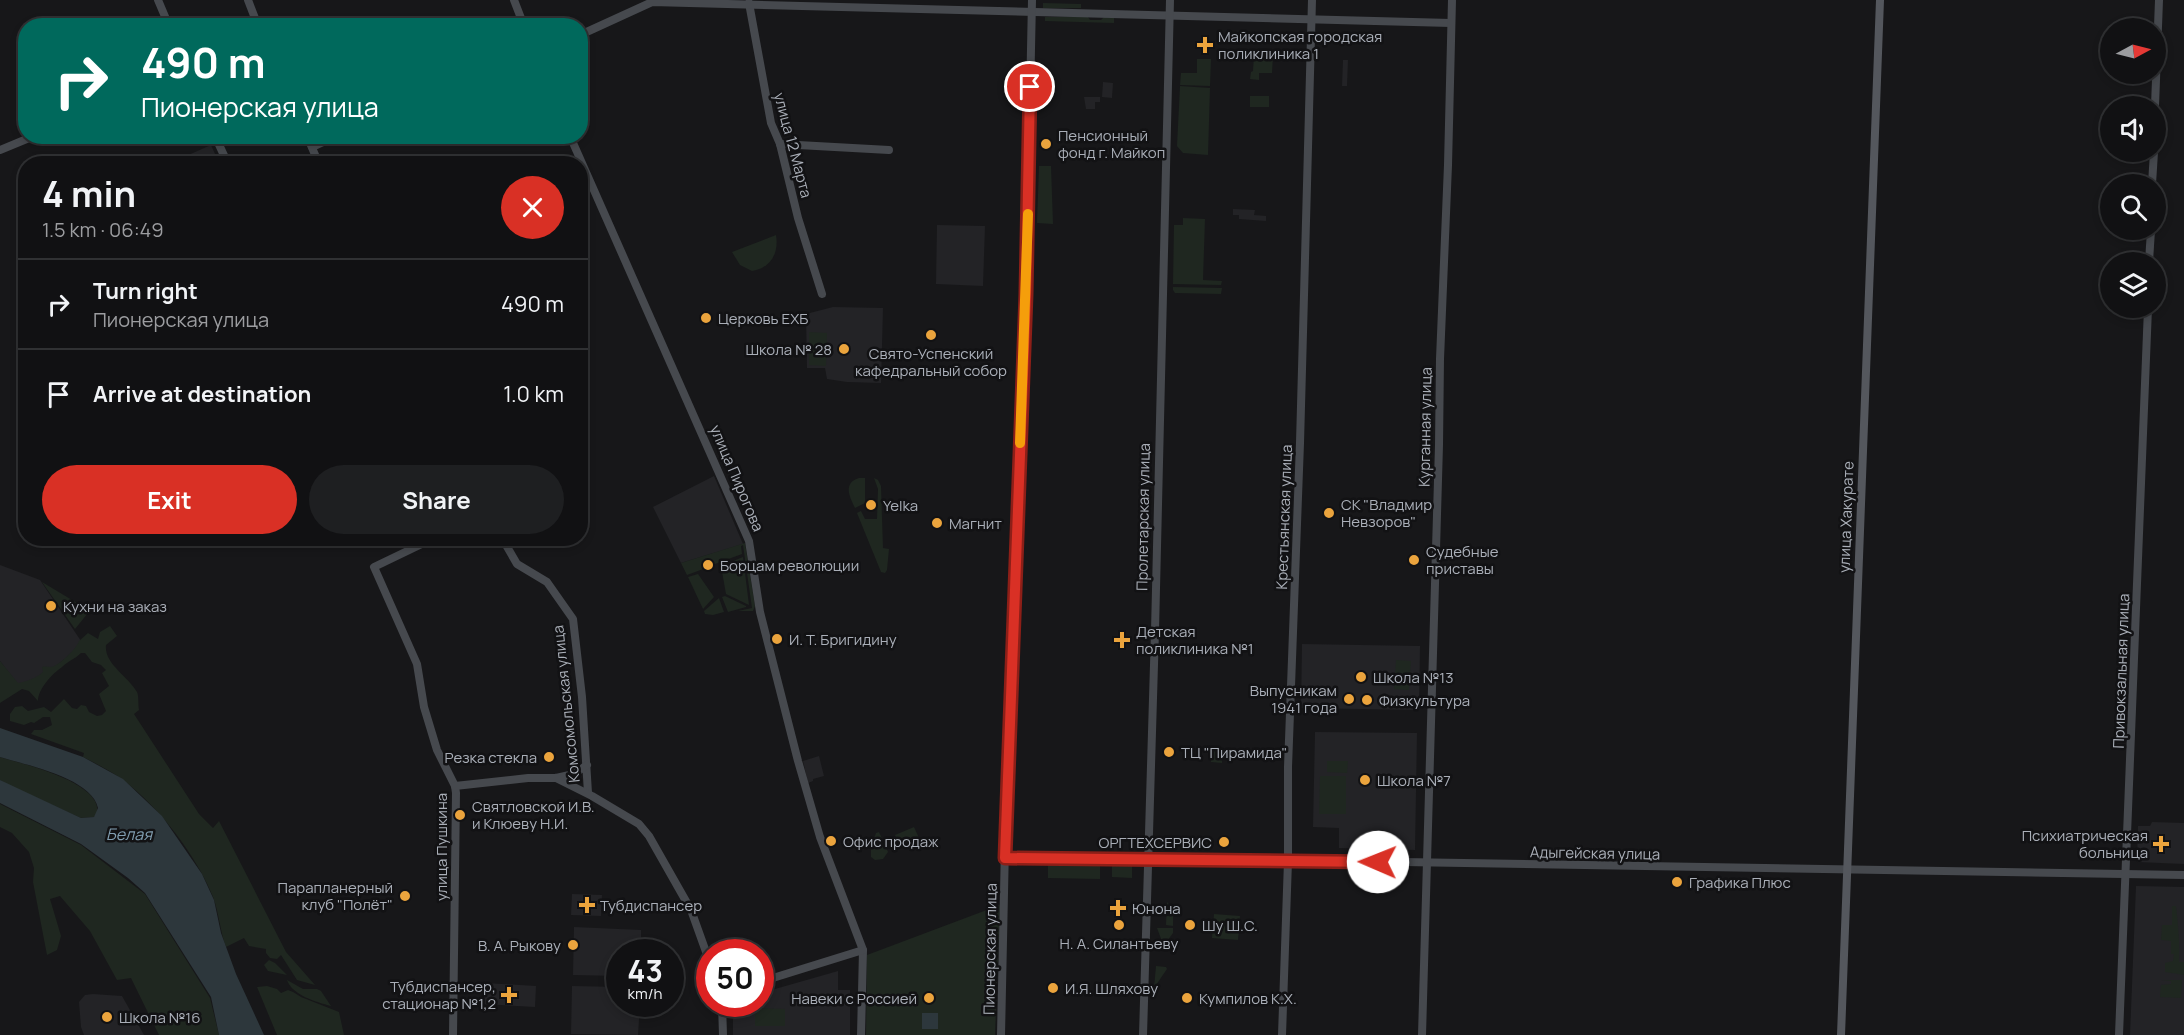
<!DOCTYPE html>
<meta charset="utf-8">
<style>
:root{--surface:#111113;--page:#1e1f21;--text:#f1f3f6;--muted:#9c9da0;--line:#303133;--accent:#d93025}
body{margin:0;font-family:Manrope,sans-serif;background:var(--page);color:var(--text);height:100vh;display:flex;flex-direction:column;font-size:22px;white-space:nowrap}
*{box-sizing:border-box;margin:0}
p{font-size:20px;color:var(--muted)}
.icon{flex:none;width:33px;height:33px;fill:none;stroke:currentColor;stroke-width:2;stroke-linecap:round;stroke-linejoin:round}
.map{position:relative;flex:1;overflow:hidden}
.details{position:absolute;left:18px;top:156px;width:570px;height:390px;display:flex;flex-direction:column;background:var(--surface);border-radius:24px;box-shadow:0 3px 9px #0003,0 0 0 2px var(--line)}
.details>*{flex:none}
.hud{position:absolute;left:18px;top:18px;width:570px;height:126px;border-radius:24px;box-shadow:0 3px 9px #0003,0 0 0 2px var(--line);background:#00695c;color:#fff;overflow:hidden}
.needle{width:39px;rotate:83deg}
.tools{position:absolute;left:2100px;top:18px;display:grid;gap:12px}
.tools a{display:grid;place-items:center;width:66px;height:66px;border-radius:50%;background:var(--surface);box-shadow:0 3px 9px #0003,0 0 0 2px var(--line);font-size:30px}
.speed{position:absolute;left:606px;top:939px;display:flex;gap:12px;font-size:30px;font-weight:700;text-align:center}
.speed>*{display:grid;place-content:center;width:78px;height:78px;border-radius:50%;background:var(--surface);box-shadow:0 3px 9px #0003,0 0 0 2px var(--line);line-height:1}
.speed small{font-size:15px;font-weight:400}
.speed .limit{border:9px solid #d22;background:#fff;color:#111}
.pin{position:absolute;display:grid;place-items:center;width:51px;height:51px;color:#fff;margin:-26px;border:3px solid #fff;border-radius:50%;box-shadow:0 2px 6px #0007}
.me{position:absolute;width:66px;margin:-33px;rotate:271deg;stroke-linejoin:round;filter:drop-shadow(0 0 4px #0008)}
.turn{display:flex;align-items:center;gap:21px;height:126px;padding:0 24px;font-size:27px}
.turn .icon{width:78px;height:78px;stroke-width:2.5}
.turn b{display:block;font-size:42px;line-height:51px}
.round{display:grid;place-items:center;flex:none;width:63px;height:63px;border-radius:32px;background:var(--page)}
.overview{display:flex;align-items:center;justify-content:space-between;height:102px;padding:0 24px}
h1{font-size:36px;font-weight:700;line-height:45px}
.button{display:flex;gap:12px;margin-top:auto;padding:12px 24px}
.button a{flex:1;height:69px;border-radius:36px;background:var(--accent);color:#fff;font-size:24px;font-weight:700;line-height:69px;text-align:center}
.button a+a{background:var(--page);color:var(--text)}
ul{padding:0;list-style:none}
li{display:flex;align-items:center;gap:18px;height:90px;padding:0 24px;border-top:2px solid var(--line)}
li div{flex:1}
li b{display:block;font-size:22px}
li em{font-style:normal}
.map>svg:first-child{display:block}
.built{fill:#232326}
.green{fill:#1f2720}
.water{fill:#2d373c}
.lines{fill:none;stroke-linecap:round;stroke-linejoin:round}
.secondary{stroke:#46494e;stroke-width:8}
.primary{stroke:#54575d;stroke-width:8}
.route-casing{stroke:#8d1f18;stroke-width:15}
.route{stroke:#d93025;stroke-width:10}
.slow{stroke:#f59e0b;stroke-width:10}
.poi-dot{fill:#eba43d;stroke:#121214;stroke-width:2}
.labels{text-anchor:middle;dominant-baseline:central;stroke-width:5;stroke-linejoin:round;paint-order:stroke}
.poi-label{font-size:15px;fill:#aaafb8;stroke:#121214;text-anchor:start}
.street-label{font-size:15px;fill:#aaafb8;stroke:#121214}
.water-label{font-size:16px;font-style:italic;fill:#829fb2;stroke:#121214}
</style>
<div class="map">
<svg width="2184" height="1035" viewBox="0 0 2184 1035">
<rect width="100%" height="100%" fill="#171719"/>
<!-- built -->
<g class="built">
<path d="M1343 60H1348L1347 86H1342Z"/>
<path d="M1103 82 1113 83 1112 98 1102 97Z"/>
<path d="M1084 97H1100V102H1095V109H1086Z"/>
<path d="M211 145 219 163H179L177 160Z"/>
<path d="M1233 209 1255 210 1254 215 1266 216V221L1239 219V215H1233Z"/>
<path d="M937 225 985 226 983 286 936 284Z"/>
<path d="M833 307 883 308 881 383 847 382 827 379 825 368H807L806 314Z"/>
<path d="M714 476 743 544 681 563 653 507Z"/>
<path d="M0 565 40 580 83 644 44 676 19 686 0 661Z"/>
<path d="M1302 644 1420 646 1419 710 1301 708Z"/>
<path d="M1315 732 1417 733 1415 850 1339 848V828L1313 827Z"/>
<path d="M819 756 824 776 813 779V781L808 783 803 761Z"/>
<path d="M2152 822 2184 823V864L2137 862 2138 826H2150Z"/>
<path d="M2136 886 2184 887V1035H2130Z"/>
<path d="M572 894 602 895 601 916 571 915Z"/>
<path d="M574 927 641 930V952H620L619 976 573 975Z"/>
<path d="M838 971V990H850V1035H733V1004H760L761 993Z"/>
<path d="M485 983 536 986 535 1007 482 1004Z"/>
<path d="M572 986 619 987 620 1004H640L638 1035 571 1034Z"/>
<path d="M93 994 122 996 144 1035H84L81 1027 79 1002 85 995Z"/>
</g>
<!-- green -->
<g class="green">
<path d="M1043 3 1081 4V8H1043Z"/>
<path d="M1045 17H1088L1090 20H1101L1104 17 1114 18V23L1045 21Z"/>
<path d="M1254 55H1273L1272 73H1259V80L1250 79 1251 72 1253 71Z"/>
<path d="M1197 59H1211L1210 86 1180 85 1181 73H1197Z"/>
<path d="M1180 86 1210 88 1208 155 1183 153 1177 146Z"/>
<rect x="1250" y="96" width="19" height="11"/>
<path d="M1039 166H1051L1053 224 1037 223Z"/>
<path d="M1183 218 1205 219 1203 280 1222 281 1221 285 1173 284 1174 225H1183Z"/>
<path d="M776 235C779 253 771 268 752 271L740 265 732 252Z"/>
<path d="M1173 287 1222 288 1221 294 1175 293 1173 290Z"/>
<path d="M809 332 827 333 826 366 809 365Z"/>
<path d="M859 478H865V503L855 508C849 496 843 483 859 478Z"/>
<path d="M874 478 878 480 881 486 883 548 889 549 887 570 885 573 881 572 857 513 861 511 865 519H877L878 489Z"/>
<path d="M745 543 755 606 753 611H738L752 608 743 545 741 546 742 554 712 565 711 561 705 563 706 568 687 575 681 563Z"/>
<path d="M743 557 749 605 726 594 721 566Z"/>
<path d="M698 574 714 597 703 609 688 577Z"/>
<path d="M42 582 87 609 92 608 75 629Z"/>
<path d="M725 596 746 606V607L728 612 722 597Z"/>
<path d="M719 598 724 612 713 615 705 614 704 611Z"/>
<path d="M110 626 117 636 106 645C104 664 128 676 137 692 139 696 138 705 139 710L134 714 199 814 213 828 219 821 286 952 315 985 297 980 281 955 277 959 270 958 266 953V949L249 946 244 938 226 947C220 931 219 913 213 897 196 855 160 808 123 780 111 771 97 764 83 757L84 753 31 734 34 730H42L52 725 50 717H43L34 723 31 722 24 725 10 721V714L15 707 22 706 28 711 44 707 51 712 64 699 72 708 77 709 81 705 86 706 89 712 97 716 102 715 106 711 99 694 109 686 102 673 106 670 101 665 92 662 85 653H81C75 659 68 661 62 667 52 674 38 689 38 701L29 691 22 689 0 703V661L18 683C26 682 38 677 43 672L42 667C45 666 48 667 51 667 59 666 77 648 79 641L88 633 98 639 100 632Z"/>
<path d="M1396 660 1411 661 1409 690 1394 689Z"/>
<path d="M1211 747 1223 748 1222 763 1211 762Z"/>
<path d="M0 757C22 764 104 782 97 814L94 817 81 818 10 786 0 780Z"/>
<path d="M1327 761H1348L1347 773 1327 772Z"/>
<path d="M1320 776H1346V814H1319Z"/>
<path d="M0 804 81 845 145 894 210 998 219 1035H159L131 978 117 980 90 931 60 896 50 899 61 936 57 950 47 955 33 882 34 868 29 852 12 833 0 827Z"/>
<path d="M914 827 919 838 899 846 895 835Z"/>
<path d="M879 832 888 852 883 859 875 860 871 857V848L876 833Z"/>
<path d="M1048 864 1100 865V879L1048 878Z"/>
<path d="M1112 866H1132V878L1112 877Z"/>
<path d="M1167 902 1173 909V926L1166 925Z"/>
<path d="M1000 905 995 1035H866L867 955Z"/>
<path d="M2172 906H2176C2178 924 2180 943 2179 962H2184V975L2165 972V963L2173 961 2174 954H2171V941L2161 940 2162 925H2172Z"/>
<path d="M1214 914 1240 916 1238 940 1212 938Z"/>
<path d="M1157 928H1173V933L1165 944H1163Z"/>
<path d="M269 960 275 963 287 975 268 971 264 965Z"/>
<path d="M1156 966 1166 967 1167 969 1154 988Z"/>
<path d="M287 980 303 989H317L321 991 331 1006C316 1002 292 995 287 980Z"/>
<path d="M2161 980H2182L2181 998 2160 997 2161 985 2171 984V981Z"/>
<path d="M267 986 277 989 281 993 288 990 293 992 301 997 339 1012 344 1035H277L257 987Z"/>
<path d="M755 1008 785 1009V1026H755Z"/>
</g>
<!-- water -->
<g class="water">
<path d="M0 728 83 757 123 779 162 816 202 874 214 900 221 933 236 974 264 1035H219L211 997 145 893 128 878 81 844 0 803V780L81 818 94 817 98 808C92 778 26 765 0 757Z"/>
<rect x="922" y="1013" width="16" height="16"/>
</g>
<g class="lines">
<!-- secondary -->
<g class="secondary">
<path d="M158 0 169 26"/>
<path d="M248 0 258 26"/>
<path d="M514 0 524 26"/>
<path d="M749 3 771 123 780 144 798 218 822 294"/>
<path d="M580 35 652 2 1451 23"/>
<path d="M2155 106 2159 0"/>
<path d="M215 136 228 164"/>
<path d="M307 136 319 164"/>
<path d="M570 136 749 541 760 612 798 761 820 837 863 950 861 1035"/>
<path d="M780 144 889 150"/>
<path d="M312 147 336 136"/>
<path d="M0 150 34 136"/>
<path d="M2152 184 2154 152"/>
<path d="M2149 262 2151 230"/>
<path d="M426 538 428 541 374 567 417 664 424 707 437 750 455 786 456 793 453 1035"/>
<path d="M502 538 517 564 547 582 573 619 582 697 588 793"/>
<path d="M556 778 592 796 639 824 649 836 691 910 710 963"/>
<path d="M455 786 528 778H556L574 774 587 765"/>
<path d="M1005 858 1341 861 2184 875"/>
<path d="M760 982 863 950"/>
<path d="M722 1004 723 1035"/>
<path d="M1001 1035 1005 846 1026 294 1032 0"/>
<path d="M1143 1035 1155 631 1170 0"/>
<path d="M1282 1035 1288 861V767L1300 443 1312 0"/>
<path d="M1422 1035 1439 445 1440 359 1448 165 1452 0"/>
<path d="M2119 1035 2148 308"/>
</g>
<!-- primary -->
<path class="primary" d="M1841 1035 1880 0"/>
</g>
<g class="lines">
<!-- route casing -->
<g class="route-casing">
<path id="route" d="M1030 87 1026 294 1005 858 1378 862"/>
</g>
<!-- route -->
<use href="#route" class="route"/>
<!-- slow -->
<path class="slow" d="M1020 443 1028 214"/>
</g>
<!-- markers -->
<g class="poi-dot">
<path d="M1202 36h6v6h6v6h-6v6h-6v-6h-6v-6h6z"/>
<circle cx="1046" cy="144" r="6"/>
<circle cx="706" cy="318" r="6"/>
<circle cx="931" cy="335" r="6"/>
<circle cx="844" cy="349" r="6"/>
<circle cx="871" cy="505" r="6"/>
<circle cx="1329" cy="513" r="6"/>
<circle cx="937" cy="523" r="6"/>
<circle cx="1414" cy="560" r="6"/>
<circle cx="708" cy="565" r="6"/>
<circle cx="51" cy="606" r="6"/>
<circle cx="777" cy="639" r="6"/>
<path d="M1119 631h6v6h6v6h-6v6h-6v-6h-6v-6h6z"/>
<circle cx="1361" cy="677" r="6"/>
<circle cx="1349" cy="699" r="6"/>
<circle cx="1367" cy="700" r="6"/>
<circle cx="1169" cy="752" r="6"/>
<circle cx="549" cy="757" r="6"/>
<circle cx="1365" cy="780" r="6"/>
<circle cx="460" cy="815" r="6"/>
<circle cx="831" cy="841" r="6"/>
<circle cx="1224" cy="842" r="6"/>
<path d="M2158 835h6v6h6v6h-6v6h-6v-6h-6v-6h6z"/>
<circle cx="1677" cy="882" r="6"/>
<circle cx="405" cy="896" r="6"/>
<path d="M584 896h6v6h6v6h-6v6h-6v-6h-6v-6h6z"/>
<path d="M1115 899h6v6h6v6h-6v6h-6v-6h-6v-6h6z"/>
<circle cx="1119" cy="925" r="6"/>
<circle cx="1190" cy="925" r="6"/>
<circle cx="573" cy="945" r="6"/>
<circle cx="1053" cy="988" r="6"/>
<path d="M506 986h6v6h6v6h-6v6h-6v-6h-6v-6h6z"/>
<circle cx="929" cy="998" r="6"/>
<circle cx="1187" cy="998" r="6"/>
<circle cx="107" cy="1017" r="6"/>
</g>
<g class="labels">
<!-- poi labels -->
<g class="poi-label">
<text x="1218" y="36">Майкопская городская<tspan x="1218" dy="17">поликлиника 1</tspan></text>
<text x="1058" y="135">Пенсионный<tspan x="1058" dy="17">фонд г. Майкоп</tspan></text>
<text x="718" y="318">Церковь ЕХБ</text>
<text x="832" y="349" text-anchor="end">Школа № 28</text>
<text x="931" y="353" text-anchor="middle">Свято-Успенский<tspan x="931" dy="17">кафедральный собор</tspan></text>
<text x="1341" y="504">СК "Владмир<tspan x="1341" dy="17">Невзоров"</tspan></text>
<text x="883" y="505">Yelka</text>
<text x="949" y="523">Магнит</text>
<text x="1426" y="551">Судебные<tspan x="1426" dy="17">приставы</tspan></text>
<text x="720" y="565">Борцам революции</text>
<text x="63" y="606">Кухни на заказ</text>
<text x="1136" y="631">Детская<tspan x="1136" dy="17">поликлиника №1</tspan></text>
<text x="789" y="639">И. Т. Бригидину</text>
<text x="1373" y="677">Школа №13</text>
<text x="1337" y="690" text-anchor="end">Выпусникам<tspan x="1337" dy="17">1941 года</tspan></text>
<text x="1379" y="700">Физкультура</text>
<text x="1181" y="752">ТЦ "Пирамида"</text>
<text x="537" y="757" text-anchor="end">Резка стекла</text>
<text x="1377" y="780">Школа №7</text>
<text x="472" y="806">Святловской И.В.<tspan x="472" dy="17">и Клюеву Н.И.</tspan></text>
<text x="2148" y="835" text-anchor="end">Психиатрическая<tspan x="2148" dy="17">больница</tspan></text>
<text x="843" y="841">Офис продаж</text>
<text x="1212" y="842" text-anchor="end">ОРГТЕХСЕРВИС</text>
<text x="1689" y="882">Графика Плюс</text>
<text x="393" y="887" text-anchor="end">Парапланерный<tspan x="393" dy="17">клуб "Полёт"</tspan></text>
<text x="600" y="905">Тубдиспансер</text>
<text x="1132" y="908">Юнона</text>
<text x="1202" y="925">Шу Ш.С.</text>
<text x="1119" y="943" text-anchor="middle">Н. А. Силантьеву</text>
<text x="561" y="945" text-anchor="end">В. А. Рыкову</text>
<text x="496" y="986" text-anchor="end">Тубдиспансер,<tspan x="496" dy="17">стационар №1,2</tspan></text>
<text x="1065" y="988">И.Я. Шляхову</text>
<text x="917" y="998" text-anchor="end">Навеки с Россией</text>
<text x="1199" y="998">Кумпилов К.Х.</text>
<text x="119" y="1017">Школа №16</text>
</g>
<!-- street labels -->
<g class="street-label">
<text transform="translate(793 145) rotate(75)">улица 12 Марта</text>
<text transform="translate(1425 427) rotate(-89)">Курганная улица</text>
<text transform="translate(737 478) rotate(67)">улица Пирогова</text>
<text transform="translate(1143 517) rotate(-89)">Пролетарская улица</text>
<text transform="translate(1284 517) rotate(-88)">Крестьянская улица</text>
<text transform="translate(1846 517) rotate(-88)">улица Хакурате</text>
<text transform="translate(2121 671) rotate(-88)">Привокзальная улица</text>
<text transform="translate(566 704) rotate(-96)">Комсомольская улица</text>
<text transform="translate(441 847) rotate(-90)">улица Пушкина</text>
<text transform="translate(1595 853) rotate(1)">Адыгейская улица</text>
<text transform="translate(990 949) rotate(-89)">Пионерская улица</text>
</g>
<!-- water labels -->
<g class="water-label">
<text x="129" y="834">Белая</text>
</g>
</g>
</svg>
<div class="tools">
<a><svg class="needle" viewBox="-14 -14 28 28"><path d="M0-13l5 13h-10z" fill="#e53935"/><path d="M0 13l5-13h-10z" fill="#9c9da0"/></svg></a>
<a><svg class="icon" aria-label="sound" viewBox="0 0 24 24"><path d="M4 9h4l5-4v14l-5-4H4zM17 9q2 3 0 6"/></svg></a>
<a><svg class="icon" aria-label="search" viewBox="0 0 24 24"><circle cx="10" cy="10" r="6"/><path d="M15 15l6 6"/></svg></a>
<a><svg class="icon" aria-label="layers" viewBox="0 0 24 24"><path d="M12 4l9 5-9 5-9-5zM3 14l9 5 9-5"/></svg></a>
</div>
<div class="speed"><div>43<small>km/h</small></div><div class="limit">50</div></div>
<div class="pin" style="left:1030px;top:87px;background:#d93025"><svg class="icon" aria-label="arrive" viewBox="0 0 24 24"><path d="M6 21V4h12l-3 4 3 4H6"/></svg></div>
<svg class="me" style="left:1378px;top:862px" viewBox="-20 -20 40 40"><circle r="19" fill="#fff"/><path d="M0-13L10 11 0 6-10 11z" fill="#d93025"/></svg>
<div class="hud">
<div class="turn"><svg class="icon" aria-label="right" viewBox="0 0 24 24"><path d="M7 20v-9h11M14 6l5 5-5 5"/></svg><div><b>490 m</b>Пионерская улица</div></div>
</div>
<section class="details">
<div class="overview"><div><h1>4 min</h1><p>1.5 km · 06:49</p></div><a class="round" style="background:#d93025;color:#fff"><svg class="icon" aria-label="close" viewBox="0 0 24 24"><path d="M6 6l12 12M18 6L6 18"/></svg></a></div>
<ul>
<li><svg class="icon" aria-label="right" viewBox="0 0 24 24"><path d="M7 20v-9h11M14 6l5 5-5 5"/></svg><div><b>Turn right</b><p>Пионерская улица</p></div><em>490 m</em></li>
<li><svg class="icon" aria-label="arrive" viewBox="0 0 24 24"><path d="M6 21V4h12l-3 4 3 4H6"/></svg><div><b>Arrive at destination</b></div><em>1.0 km</em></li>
</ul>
<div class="button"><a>Exit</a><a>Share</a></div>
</section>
</div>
